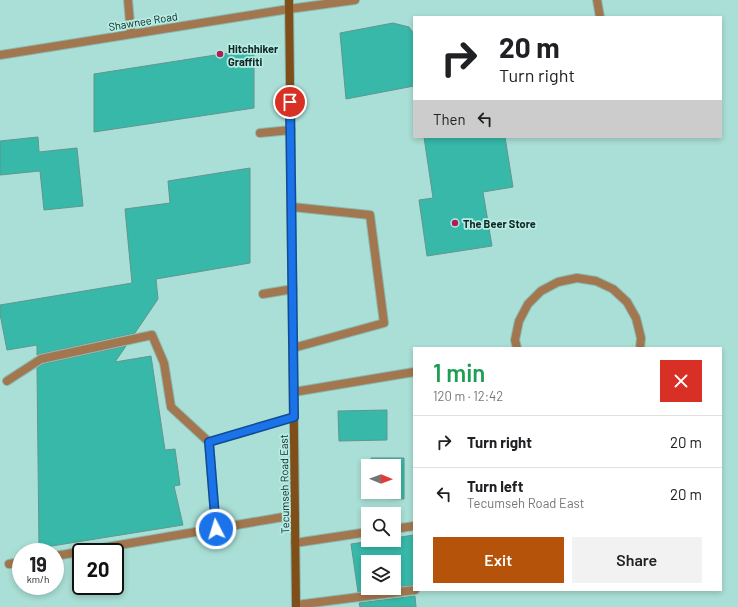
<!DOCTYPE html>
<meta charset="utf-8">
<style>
:root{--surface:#fff;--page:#f2f2f2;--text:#202124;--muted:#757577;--line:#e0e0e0;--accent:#b45309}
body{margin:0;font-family:Barlow,sans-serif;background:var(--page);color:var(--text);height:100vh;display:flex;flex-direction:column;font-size:15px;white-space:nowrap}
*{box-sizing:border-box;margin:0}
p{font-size:13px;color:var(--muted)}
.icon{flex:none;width:22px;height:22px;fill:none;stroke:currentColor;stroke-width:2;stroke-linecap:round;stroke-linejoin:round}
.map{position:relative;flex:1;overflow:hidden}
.sheet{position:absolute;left:413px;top:347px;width:309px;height:244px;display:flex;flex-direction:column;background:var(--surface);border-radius:0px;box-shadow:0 2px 6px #0003}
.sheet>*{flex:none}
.banner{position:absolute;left:413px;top:16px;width:309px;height:122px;border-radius:0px;box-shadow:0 2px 6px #0003;background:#fff;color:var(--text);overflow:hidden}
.needle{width:26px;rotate:91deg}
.controls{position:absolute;left:361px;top:459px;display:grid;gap:8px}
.controls a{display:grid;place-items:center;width:40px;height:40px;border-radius:0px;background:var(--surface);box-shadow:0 2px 6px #0003;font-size:20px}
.speed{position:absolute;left:12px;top:543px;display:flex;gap:8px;font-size:20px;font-weight:700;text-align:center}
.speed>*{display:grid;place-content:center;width:52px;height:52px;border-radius:50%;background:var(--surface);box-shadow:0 2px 6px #0003;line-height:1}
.speed small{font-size:10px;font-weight:400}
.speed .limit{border:2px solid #111;border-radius:6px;background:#fff;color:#111}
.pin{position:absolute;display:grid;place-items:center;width:34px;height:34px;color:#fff;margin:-17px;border:2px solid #fff;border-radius:50%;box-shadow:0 1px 4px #0007}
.me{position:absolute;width:44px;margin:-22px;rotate:355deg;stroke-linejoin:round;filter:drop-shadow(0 0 3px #0008)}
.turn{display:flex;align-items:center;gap:14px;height:84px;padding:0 20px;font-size:18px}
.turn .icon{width:52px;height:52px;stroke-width:2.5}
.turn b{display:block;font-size:28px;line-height:34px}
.then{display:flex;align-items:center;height:38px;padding:0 20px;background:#0003;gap:8px;font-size:15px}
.round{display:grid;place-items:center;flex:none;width:42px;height:42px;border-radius:0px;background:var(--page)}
.head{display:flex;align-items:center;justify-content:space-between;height:68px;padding:0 20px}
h1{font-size:24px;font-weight:600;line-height:30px;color:#1e9e55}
.action{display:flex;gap:8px;margin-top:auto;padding:8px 20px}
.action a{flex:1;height:46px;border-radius:0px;background:var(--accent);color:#fff;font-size:16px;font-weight:600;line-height:46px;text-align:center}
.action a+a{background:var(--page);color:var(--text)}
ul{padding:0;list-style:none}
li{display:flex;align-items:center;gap:12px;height:52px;padding:0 20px;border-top:1px solid var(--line)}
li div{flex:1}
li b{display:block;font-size:15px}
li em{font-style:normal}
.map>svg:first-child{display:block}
.building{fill:#37b8a9;stroke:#62968e}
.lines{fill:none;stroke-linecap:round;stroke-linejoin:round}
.lane-casing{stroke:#8abab2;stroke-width:10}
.street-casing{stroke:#8abab2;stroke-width:10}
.secondary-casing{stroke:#8abab2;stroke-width:10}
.lane{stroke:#a2774f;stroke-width:8}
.street{stroke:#a2774f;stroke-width:8}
.secondary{stroke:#7f4e19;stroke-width:8}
.route-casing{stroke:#114b97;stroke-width:10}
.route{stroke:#1a73e8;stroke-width:7}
.poi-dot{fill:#ad1e57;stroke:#b6ece3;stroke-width:1.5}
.labels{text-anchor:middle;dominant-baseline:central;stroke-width:3.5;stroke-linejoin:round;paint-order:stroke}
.street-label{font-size:11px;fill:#102623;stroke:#b6ece3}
.poi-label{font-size:11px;font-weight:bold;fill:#102623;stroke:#b6ece3;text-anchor:start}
</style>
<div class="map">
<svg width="738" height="607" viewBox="0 0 738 607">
<rect width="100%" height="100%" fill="#a9dfd6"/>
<!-- building -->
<g class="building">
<path d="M393 23 409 27 414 34V86L346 99 340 33Z"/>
<path d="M254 49V108L94 132V74Z"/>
<path d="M38 137 39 152 77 148 83 206 44 210 40 171 0 175V141Z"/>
<path d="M424 137H505L513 187 483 192 492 246 427 256 419 200 433 198Z"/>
<path d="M250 168V263L156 279 158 299 135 333 40 354 37 355V345L7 350 0 314V305L132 283 125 209 170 203 168 181Z"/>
<path d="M126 346 115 362 151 356 165 450 175 449 180 485 174 486 183 525 39 548 37 368 43 364Z"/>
<path d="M387 410V440L339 441 338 411Z"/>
<path d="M371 458H404V499L370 498V492H394V466H371Z"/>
<path d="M414 535V585L394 587V562H368V588H387L358 592 351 544 378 540H394V538Z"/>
<path d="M415 596 416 607H360L359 603Z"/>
</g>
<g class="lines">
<!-- lane casing -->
<g class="lane-casing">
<g id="lane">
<path d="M128 0 131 34"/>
<path d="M597 0 600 17"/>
<path d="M289 9 355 0"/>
<path d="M260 133 291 130"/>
<path d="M292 207 370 215 384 323 293 348"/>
<path d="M263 294 293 289"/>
<path d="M517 348 515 340 519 321 528 304 541 291 558 282 577 278 596 281 613 289 627 302 636 318 641 338 640 348"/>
<path d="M7 381 41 359 152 335 164 363 171 407 209 442 216 529"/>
<path d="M294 392 414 372"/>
<path d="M209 442 294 417"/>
<path d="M394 529 414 526"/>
<path d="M295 543 368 532"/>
<path d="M55 556 295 515"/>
<path d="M9 564 21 562"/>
<path d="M296 605 415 590"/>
</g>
</g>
<!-- street casing -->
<g class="street-casing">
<path id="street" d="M0 55 289 9"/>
</g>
<!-- secondary casing -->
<g class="secondary-casing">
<path id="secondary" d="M289 0 296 607"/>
</g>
<!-- lane -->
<use href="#lane" class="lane"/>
<!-- street -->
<use href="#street" class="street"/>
<!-- secondary -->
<use href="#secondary" class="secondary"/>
</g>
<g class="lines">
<!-- route casing -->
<g class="route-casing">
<path id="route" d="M216 529 209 442 294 417 290 102"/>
</g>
<!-- route -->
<use href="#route" class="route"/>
</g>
<!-- markers -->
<g class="poi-dot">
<circle cx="220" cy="54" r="4"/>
<circle cx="455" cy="223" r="4"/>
</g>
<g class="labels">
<!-- street labels -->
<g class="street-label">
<text transform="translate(143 21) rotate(-9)">Shawnee Road</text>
<text transform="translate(284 484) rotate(-91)">Tecumseh Road East</text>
</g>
<!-- poi labels -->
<g class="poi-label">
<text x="228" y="48">Hitchhiker<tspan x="228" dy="13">Graffiti</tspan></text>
<text x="463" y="223">The Beer Store</text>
</g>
</g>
</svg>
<div class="controls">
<a><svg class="needle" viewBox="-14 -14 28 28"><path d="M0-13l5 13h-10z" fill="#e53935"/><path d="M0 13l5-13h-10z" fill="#757577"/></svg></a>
<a><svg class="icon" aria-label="search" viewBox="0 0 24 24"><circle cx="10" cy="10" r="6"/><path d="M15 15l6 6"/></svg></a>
<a><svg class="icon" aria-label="layers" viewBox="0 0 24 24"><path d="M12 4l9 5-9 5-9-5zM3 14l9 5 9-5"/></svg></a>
</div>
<div class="speed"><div>19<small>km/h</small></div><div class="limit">20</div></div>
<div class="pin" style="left:290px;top:102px;background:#d93025"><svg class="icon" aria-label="arrive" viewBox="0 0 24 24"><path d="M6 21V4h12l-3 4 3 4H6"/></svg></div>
<svg class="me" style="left:216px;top:529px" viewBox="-20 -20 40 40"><circle r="17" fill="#1a73e8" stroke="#fff" stroke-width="3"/><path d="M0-11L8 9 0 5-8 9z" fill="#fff"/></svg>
<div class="banner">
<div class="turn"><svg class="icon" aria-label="right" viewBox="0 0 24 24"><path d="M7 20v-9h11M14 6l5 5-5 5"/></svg><div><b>20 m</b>Turn right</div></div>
<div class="then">Then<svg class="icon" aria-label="left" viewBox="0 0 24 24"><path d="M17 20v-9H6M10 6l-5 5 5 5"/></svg></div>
</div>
<section class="sheet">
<div class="head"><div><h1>1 min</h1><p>120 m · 12:42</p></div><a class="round" style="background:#d93025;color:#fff"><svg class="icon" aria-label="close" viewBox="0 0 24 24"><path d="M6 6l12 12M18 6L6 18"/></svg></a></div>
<ul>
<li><svg class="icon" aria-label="right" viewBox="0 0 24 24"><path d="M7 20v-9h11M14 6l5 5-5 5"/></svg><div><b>Turn right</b></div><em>20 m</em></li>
<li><svg class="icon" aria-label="left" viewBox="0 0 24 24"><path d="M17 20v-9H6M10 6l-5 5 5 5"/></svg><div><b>Turn left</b><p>Tecumseh Road East</p></div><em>20 m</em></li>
</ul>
<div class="action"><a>Exit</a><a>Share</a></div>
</section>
</div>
